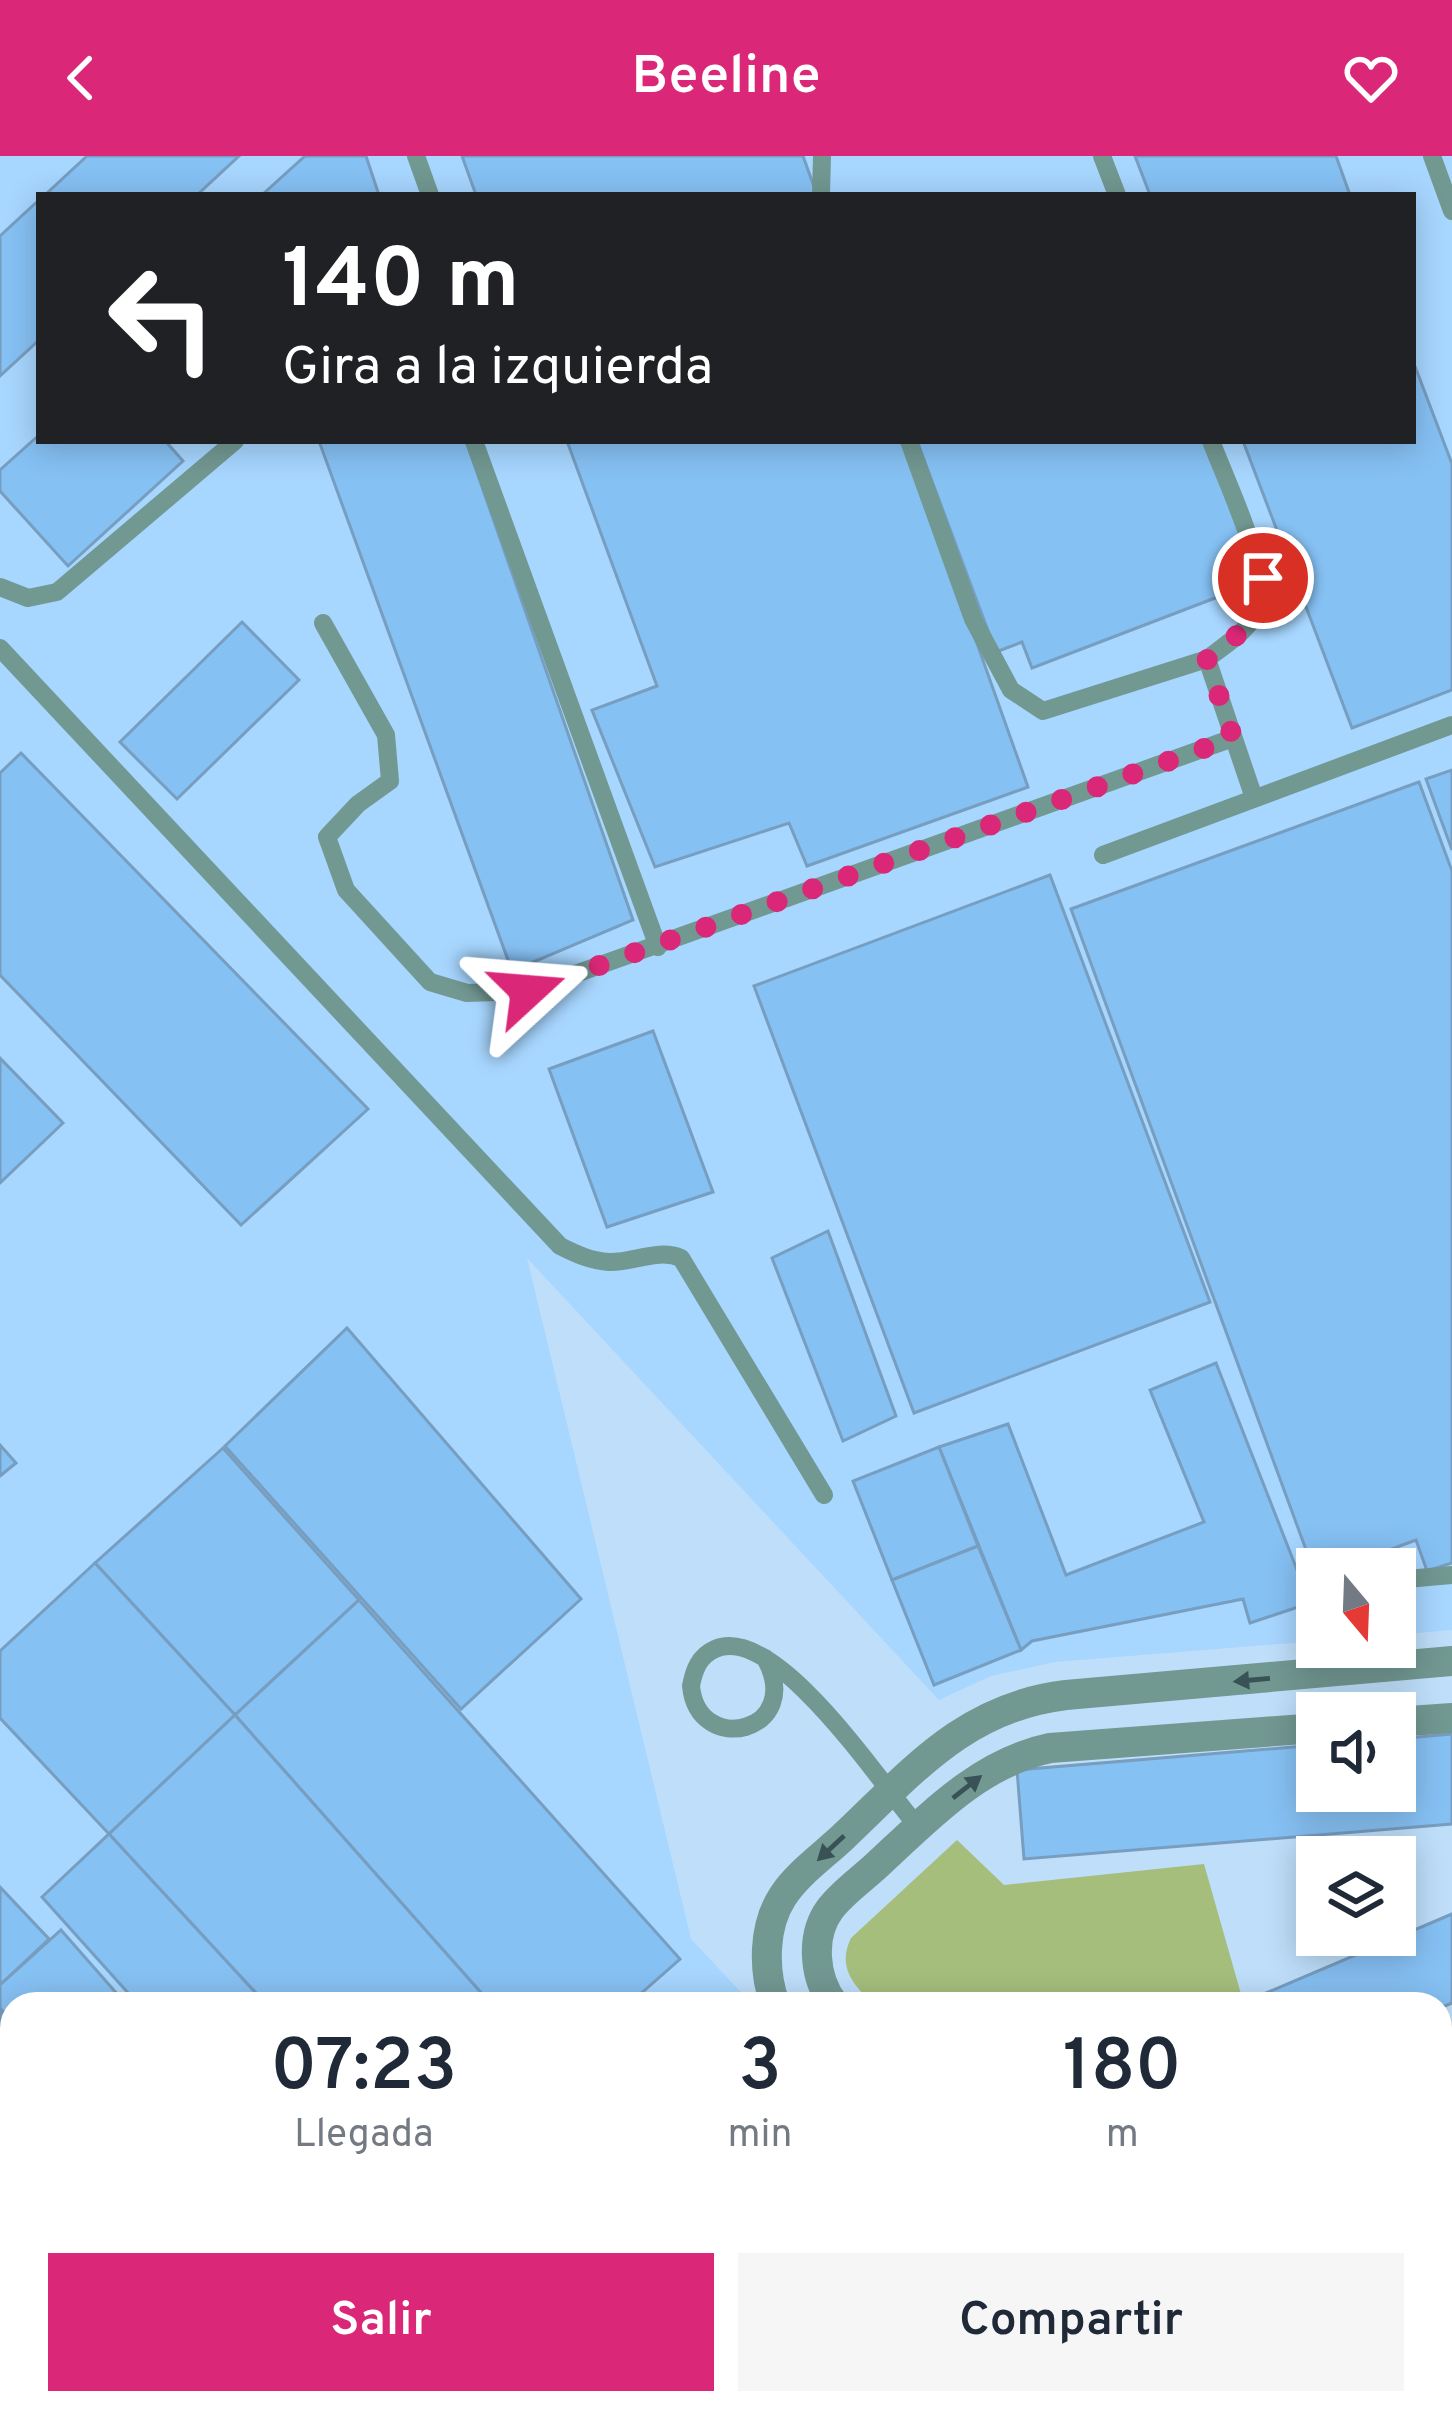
<!DOCTYPE html>
<html lang="es">
<style>
:root{--surface:#fff;--page:#f6f6f7;--text:#1f2937;--muted:#747a83;--accent:#db2777}
body{margin:0;font-family:Overpass,sans-serif;background:var(--page);color:var(--text);height:100vh;display:flex;flex-direction:column;font-size:45px;white-space:nowrap}
*{box-sizing:border-box;margin:0}
p{font-size:39px;color:var(--muted)}
.icon{flex:none;width:66px;height:66px;fill:none;stroke:currentColor;stroke-width:2;stroke-linecap:round;stroke-linejoin:round}
.map{position:relative;flex:1;overflow:hidden}
.panel{position:absolute;left:0px;top:1836px;width:1452px;height:423px;display:flex;flex-direction:column;background:var(--surface);border-radius:36px 36px 0 0;box-shadow:0 6px 30px #0003}
.panel>*{flex:none}
.banner{position:absolute;left:36px;top:36px;width:1380px;height:252px;border-radius:0px;box-shadow:0 6px 30px #0003;background:#202124;color:#fff;overflow:hidden}
.needle{width:78px;rotate:161deg}
.controls{position:absolute;left:1296px;top:1392px;display:grid;gap:24px}
.controls a{display:grid;place-items:center;width:120px;height:120px;border-radius:0px;background:var(--surface);box-shadow:0 6px 30px #0003;font-size:60px}
.pin{position:absolute;display:grid;place-items:center;width:102px;height:102px;color:#fff;margin:-51px;border:6px solid #fff;border-radius:50%;box-shadow:0 3px 12px #0007}
.me{position:absolute;width:132px;margin:-66px;rotate:71deg;stroke-linejoin:round;filter:drop-shadow(0 0 9px #0008)}
.turn{display:flex;align-items:center;gap:42px;height:252px;padding:0 48px;font-size:54px}
.turn .icon{width:156px;height:156px;stroke-width:2.5}
.turn b{display:block;font-size:84px;line-height:102px}
.eta{display:flex;justify-content:space-evenly;align-items:center;height:204px;text-align:center}
.eta b{font-size:72px;font-weight:600;line-height:84px}
.action{display:flex;gap:24px;margin-top:auto;padding:24px 48px}
.action a{flex:1;height:138px;border-radius:0px;background:var(--accent);color:#fff;font-size:48px;font-weight:600;line-height:138px;text-align:center}
.action a+a{background:var(--page);color:var(--text)}
header{display:flex;justify-content:space-between;align-items:center;height:156px;padding:0 48px;background:var(--accent);color:#fff;font-size:54px;font-weight:600}
.map>svg:first-child{display:block}
.built{fill:#a7d6ff;fill-rule:evenodd}
.green{fill:#a5be7c}
.building{fill:#86c1f4;stroke:#779dbf;stroke-width:3}
.lines{fill:none;stroke-linecap:round;stroke-linejoin:round}
.lane{stroke:#729892;stroke-width:18}
.street{stroke:#729892;stroke-width:30}
.oneway{fill:#385256}
.route{stroke:#db2777;stroke-width:21;stroke-dasharray:0 37.8}
</style>
<header><svg class="icon" aria-label="back" viewBox="0 0 24 24"><path d="M15 5l-7 7 7 7"/></svg>Beeline<svg class="icon" aria-label="heart" viewBox="0 0 24 24"><path d="M12 20l-8-8c-3-5 5-10 8-4 3-6 11-1 8 4z"/></svg></header>
<div class="map">
<svg width="1452" height="2257" viewBox="0 0 1452 2257">
<rect width="100%" height="100%" fill="#bedefa"/>
<!-- built -->
<path class="built" d="M0 0H1452V1474L1395 1479V1413H1317V1485L1055 1506 991 1520 939 1544 527 1102 691 1783 752 1848H12V2247H1125L1134 2257H0ZM39 39H1413V285H39Z"/>
<!-- green -->
<path class="green" d="M957 1684 1004 1729 1204 1708 1241 1838 1219 1848H873C853 1828 837 1811 851 1782Z"/>
<!-- building -->
<g class="building">
<path d="M87 0H239L197 39H45Z"/>
<path d="M305 0H366L379 39H262Z"/>
<path d="M462 0H803L817 39H476Z"/>
<path d="M1135 0H1336L1350 39H1150Z"/>
<path d="M39 44V184L0 220V80Z"/>
<path d="M1413 205 1452 308V534L1352 572 1243 285H1413Z"/>
<path d="M39 279V285H170L168 288 183 305 68 410 0 335V314Z"/>
<path d="M319 285H466L633 764 512 815Z"/>
<path d="M567 285H905L1028 631 807 710 789 667 655 711 592 554 657 530Z"/>
<path d="M917 285H1205L1249 403 1228 411 1236 434 1032 512 1022 486 996 496Z"/>
<path d="M242 466 299 524 177 643 120 586Z"/>
<path d="M21 597 368 953 241 1069 0 819V617Z"/>
<path d="M1452 614V694L1426 623Z"/>
<path d="M1419 626 1452 715V1407L1427 1415 1416 1384 1338 1413H1317L1316 1421 1071 753Z"/>
<path d="M1050 719 1210 1146 914 1257 754 830Z"/>
<path d="M653 875 713 1036 607 1071 549 913Z"/>
<path d="M0 902 63 967 0 1027Z"/>
<path d="M828 1075 896 1260 843 1285 772 1102Z"/>
<path d="M347 1172 581 1443 461 1553 225 1290Z"/>
<path d="M1216 1207 1310 1447 1250 1467 1243 1443 1032 1485 1021 1494 939 1291 1008 1268 1066 1419 1204 1366 1150 1234Z"/>
<path d="M0 1289 16 1307 0 1320Z"/>
<path d="M939 1291 978 1390 892 1424 853 1325Z"/>
<path d="M223 1292 359 1444 235 1559 95 1407Z"/>
<path d="M978 1390 1021 1494 934 1529 892 1424Z"/>
<path d="M95 1407 235 1559 109 1678 0 1562V1495Z"/>
<path d="M359 1444 680 1803 629 1848H491L235 1559Z"/>
<path d="M235 1559 491 1848H266L109 1678Z"/>
<path d="M1452 1578V1668L1024 1703 1017 1614 1317 1589V1635H1395V1583Z"/>
<path d="M109 1678 266 1848H138L42 1741Z"/>
<path d="M0 1731 49 1783 0 1829Z"/>
<path d="M1452 1758V1847L1440 1852V1848H1240Z"/>
<path d="M61 1774 126 1848H12V1866L0 1852V1829Z"/>
<path d="M0 1855 12 1868V1995L4 2002 0 1998Z"/>
<path d="M1452 1961V2061L1440 2066V1967Z"/>
<path d="M0 2027 12 2040V2186L0 2173Z"/>
<path d="M1452 2113V2220L1440 2224V2118Z"/>
<path d="M0 2173 12 2186V2247H69L78 2257H0Z"/>
<path d="M69 2247H186L175 2257H78Z"/>
<path d="M763 2247H946L955 2257H752Z"/>
<path d="M1294 2247H1383L1358 2257H1298Z"/>
</g>
<g class="lines">
<!-- lane -->
<g class="lane">
<path d="M416 0 430 39"/>
<path d="M1102 0 1117 39"/>
<path d="M1432 0 1452 55"/>
<path d="M821 39 822 0"/>
<path d="M474 285 658 791"/>
<path d="M909 285 973 463 1011 534 1043 555 1207 503 1254 642"/>
<path d="M0 431 28 442 57 436 235 285"/>
<path d="M323 467 386 579 390 625 358 648 327 681 346 734 430 826 467 837 528 835 1233 582"/>
<path d="M0 492 560 1090C576 1098 591 1105 609 1106 633 1107 658 1092 681 1102L824 1339"/>
<path d="M1207 503C1225 489 1253 472 1260 449 1270 416 1224 320 1211 285"/>
<path d="M1103 699 1452 569"/>
<path d="M1395 1424 1452 1419"/>
<path d="M765 1502C806 1576 698 1602 691 1530 694 1514 699 1500 715 1493 775 1466 881 1628 918 1671"/>
</g>
<!-- street -->
<g class="street">
<path d="M1395 1566 1452 1562"/>
<path d="M775 1848C763 1815 763 1770 783 1740 797 1718 824 1699 843 1681 913 1615 965 1551 1066 1539L1452 1505"/>
<path d="M834 1848C814 1823 810 1780 830 1753 842 1737 862 1723 877 1709 929 1661 979 1607 1050 1592L1317 1572"/>
<path d="M1440 1920 1452 1916"/>
<path d="M1138 2247 1147 2257"/>
<path d="M1208 2247 1217 2257"/>
</g>
</g>
<!-- one-way arrows -->
<defs><path id="oneway-solid" d="M-6-.8H1V-3.2L6.5 0L1 3.2V.8H-6Z" transform="scale(3)"/></defs>
<g class="oneway">
<use href="#oneway-solid" transform="translate(1252 1524) rotate(175)"/>
<use href="#oneway-solid" transform="translate(967 1631) rotate(-38)"/>
<use href="#oneway-solid" transform="translate(831 1692) rotate(137)"/>
</g>
<g class="lines">
<!-- route -->
<path class="route" d="M528 835 1233 582 1207 503C1241 477 1258 467 1263 422"/>
</g>
</svg>
<div class="controls">
<a><svg class="needle" viewBox="-14 -14 28 28"><path d="M0-13l5 13h-10z" fill="#e53935"/><path d="M0 13l5-13h-10z" fill="#747a83"/></svg></a>
<a><svg class="icon" aria-label="sound" viewBox="0 0 24 24"><path d="M4 9h4l5-4v14l-5-4H4zM17 9q2 3 0 6"/></svg></a>
<a><svg class="icon" aria-label="layers" viewBox="0 0 24 24"><path d="M12 4l9 5-9 5-9-5zM3 14l9 5 9-5"/></svg></a>
</div>
<div class="pin" style="left:1263px;top:422px;background:#d93025"><svg class="icon" aria-label="arrive" viewBox="0 0 24 24"><path d="M6 21V4h12l-3 4 3 4H6"/></svg></div>
<svg class="me" style="left:528px;top:835px" viewBox="-20 -20 40 40"><path d="M0-17L14 15 0 8-14 15z" fill="#db2777" stroke="#fff" stroke-width="4"/></svg>
<div class="banner">
<div class="turn"><svg class="icon" aria-label="left" viewBox="0 0 24 24"><path d="M17 20v-9H6M10 6l-5 5 5 5"/></svg><div><b>140 m</b>Gira a la izquierda</div></div>
</div>
<section class="panel">
<div class="eta">
<div><b>07:23</b><p>Llegada</p></div>
<div><b>3</b><p>min</p></div>
<div><b>180</b><p>m</p></div>
</div>
<div class="action"><a>Salir</a><a>Compartir</a></div>
</section>
</div>
